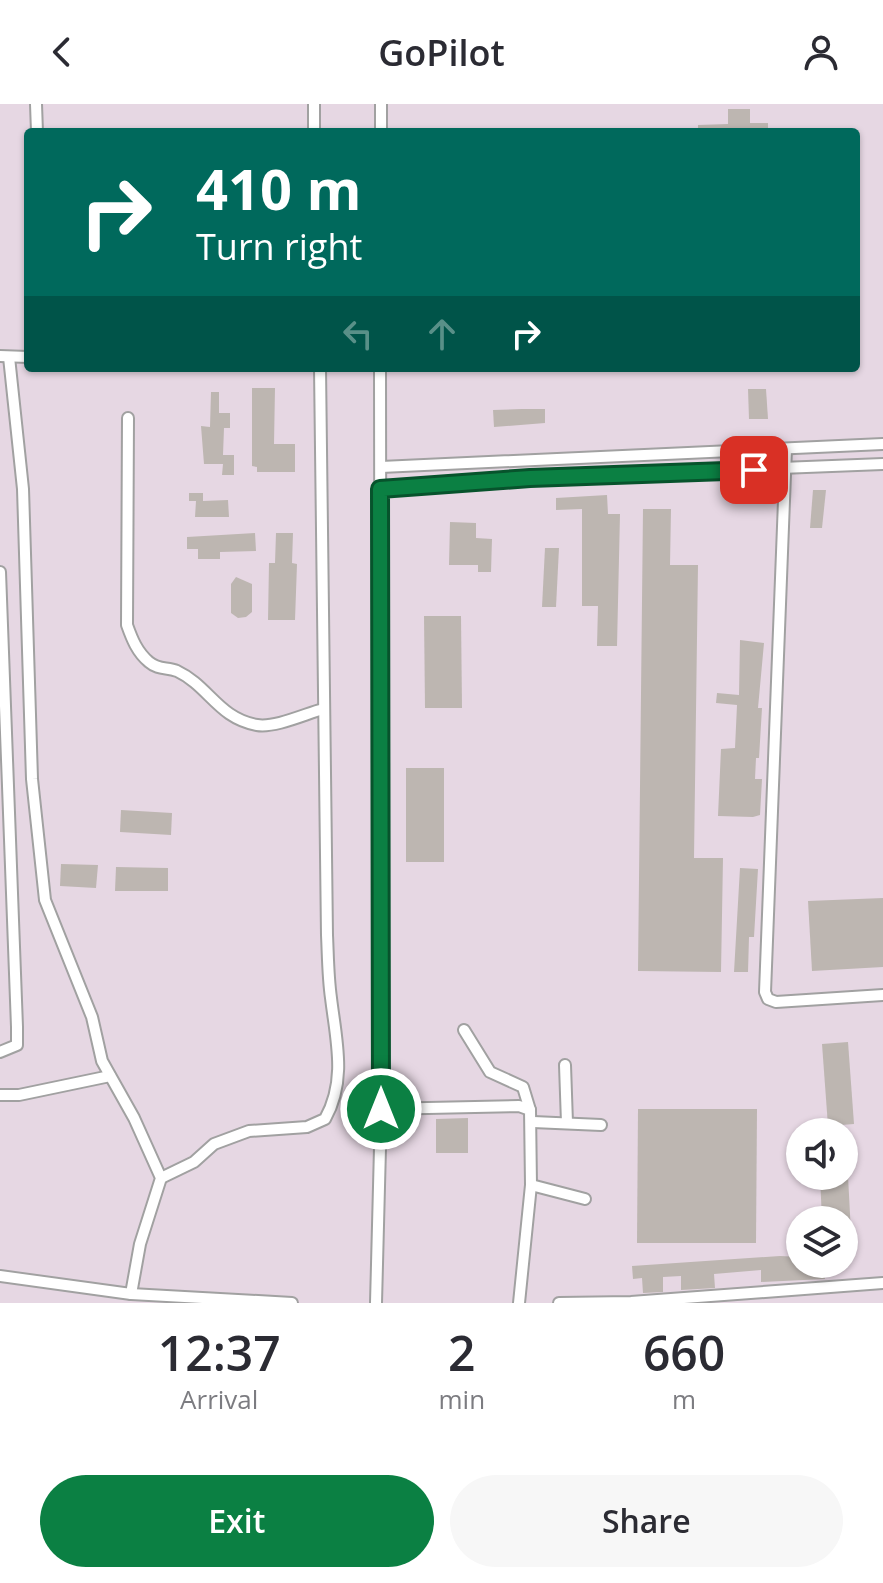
<!DOCTYPE html>
<style>
:root{--surface:#fff;--page:#f7f7f7;--text:#2b2b33;--muted:#7c7c81;--accent:#0b8043}
body{margin:0;font-family:"Open Sans",sans-serif;background:var(--page);color:var(--text);height:100vh;display:flex;flex-direction:column;font-size:30px;white-space:nowrap}
*{box-sizing:border-box;margin:0}
p{font-size:26px;color:var(--muted)}
.icon{flex:none;width:44px;height:44px;fill:none;stroke:currentColor;stroke-width:2;stroke-linecap:round;stroke-linejoin:round}
.map{position:relative;height:1199px;overflow:hidden}
.panel{display:flex;flex-direction:column;background:var(--surface);flex:1}
.panel>*{flex:none}
.guide{position:absolute;left:24px;top:24px;width:836px;height:244px;border-radius:8px;box-shadow:0 2px 6px #0004;background:#00695c;color:#fff;overflow:hidden}
.controls{position:absolute;left:786px;top:1014px;display:grid;gap:16px}
.controls a{display:grid;place-items:center;width:72px;height:72px;border-radius:50%;background:var(--surface);box-shadow:0 2px 6px #0004;font-size:40px}
.pin{position:absolute;display:grid;place-items:center;width:68px;height:68px;color:#fff;margin:-34px;border-radius:16px;box-shadow:0 4px 12px #0006}
.me{position:absolute;width:88px;margin:-44px;rotate:0deg;stroke-linejoin:round;filter:drop-shadow(0 0 6px #0008)}
.turn{display:flex;align-items:center;gap:28px;height:168px;padding:0 40px;font-size:36px}
.turn .icon{width:104px;height:104px;stroke-width:2.5}
.turn b{display:block;font-size:56px;line-height:68px}
.lanes{display:flex;align-items:center;height:76px;padding:0 40px;background:#0003;justify-content:center;gap:40px;direction:ltr}
.lanes .off{opacity:.35}
.eta{display:flex;justify-content:space-evenly;align-items:center;height:136px;text-align:center}
.eta b{font-size:48px;font-weight:600;line-height:56px}
.button{display:flex;gap:16px;margin-top:auto;padding:16px 40px}
.button a{flex:1;height:92px;border-radius:48px;background:var(--accent);color:#fff;font-size:32px;font-weight:600;line-height:92px;text-align:center}
.button a+a{background:var(--page);color:var(--text)}
header{display:flex;justify-content:space-between;align-items:center;height:104px;padding:0 40px;background:var(--surface);font-size:36px;font-weight:600}
.map>svg:first-child{display:block}
.industrial{fill:#e6d7e3;fill-rule:evenodd}
.building{fill:#bdb6b1}
.lines{fill:none;stroke-linecap:round;stroke-linejoin:round}
.minor-casing{stroke:#a1a1a1;stroke-width:14}
.minor{stroke:#fff;stroke-width:10}
.route-casing{stroke:#07532c;stroke-width:20}
.route{stroke:#0b8043;stroke-width:14}
</style>
<header><svg class="icon" aria-label="back" viewBox="0 0 24 24"><path d="M15 5l-7 7 7 7"/></svg>GoPilot<svg class="icon" aria-label="person" viewBox="0 0 24 24"><circle cx="12" cy="8" r="4"/><path d="M4 21q1-7 8-7t8 7"/></svg></header>
<div class="map">
<svg width="883" height="1199" viewBox="0 0 883 1199">
<rect width="100%" height="100%" fill="#edeae4"/>
<!-- industrial -->
<path class="industrial" d="M0 0H883V1199H0ZM28 28H856V264H28ZM800 1028H844V1072H800ZM800 1116H844V1160H800Z"/>
<!-- building -->
<g class="building">
<path d="M728 5H750V19H768V28H698V21L728 20Z"/>
<path d="M252 284H275L274 340H295V368H257V363L252 362Z"/>
<path d="M748 285H766L768 315H749Z"/>
<path d="M211 288H219V309H230V324H224L223 351H234V371H222L223 360H204L201 322 210 323Z"/>
<path d="M522 305H545V319L494 323 493 306Z"/>
<path d="M813 386H826L822 424H810Z"/>
<path d="M189 389H203V397L228 396 229 413H195L196 397H189Z"/>
<path d="M607 391 608 410H620L617 542H597L598 502H582V405L556 406V394Z"/>
<path d="M643 405H671L670 461H698L694 754H723L721 868 638 867Z"/>
<path d="M450 418 476 419V434L492 435 491 468H478V461H449Z"/>
<path d="M255 429 256 447 220 448V455H198V445H187V433Z"/>
<path d="M276 429H293L292 459 297 460 295 516H268L269 459H275Z"/>
<path d="M545 444H559L556 503H542Z"/>
<path d="M236 473 252 480V508L246 513 238 514 231 509V480Z"/>
<path d="M424 512H461L462 604H425Z"/>
<path d="M740 536 764 539 758 604H762L759 654H756L755 675H762L760 711 753 713 718 712 721 645 735 644 737 601 716 599 717 589 739 591Z"/>
<rect x="406" y="664" width="38" height="94"/>
<path d="M121 706 172 709 171 731 120 728Z"/>
<path d="M61 760 98 761 96 784 60 782Z"/>
<path d="M116 763 168 764V787H115Z"/>
<path d="M740 764 758 765 754 833H749L748 868H734Z"/>
<path d="M883 794V863L812 867 808 797Z"/>
<path d="M848 938 854 1020 828 1022 822 940Z"/>
<path d="M638 1005H757L756 1139H637Z"/>
<path d="M468 1014V1049H436V1015Z"/>
<path d="M820 1072H848L852 1148 844 1149V1116H822Z"/>
<path d="M780 1152 800 1153V1160H822L825 1175 761 1178V1166L714 1170 715 1184 681 1186V1172L663 1173V1188L643 1189 642 1174 633 1175 632 1162Z"/>
</g>
<g class="lines">
<!-- minor casing -->
<g class="minor-casing">
<g id="minor">
<path d="M36 0 37 28"/>
<path d="M314 0V28"/>
<path d="M381 28V0"/>
<path d="M0 252 28 253"/>
<path d="M9 253 23 385 32 675 45 796 92 913 102 957 134 1014 161 1074 140 1140 131 1190"/>
<path d="M128 314 127 521C132 535 137 548 149 558 158 566 167 563 177 567 209 582 218 614 257 621 275 624 305 610 323 605"/>
<path d="M786 345 765 888 768 895 776 898 883 891"/>
<path d="M381 363 883 340"/>
<path d="M380 385 530 374 883 360"/>
<path d="M0 468 17 923V941L0 948"/>
<path d="M464 926 490 968 523 983 530 1006"/>
<path d="M565 961 567 1019"/>
<path d="M0 991H19L110 972"/>
<path d="M381 1005 519 1002 530 1006 531 1081 519 1199"/>
<path d="M533 1018 601 1021"/>
<path d="M161 1074 194 1058 214 1040 249 1027 307 1023 325 1015C347 976 336 936 331 894 328 873 328 852 327 831L320 264"/>
<path d="M531 1081 585 1095"/>
<path d="M0 1172 131 1190 292 1199"/>
<path d="M376 1199 381 1005 380 264"/>
<path d="M559 1199 631 1198 883 1179"/>
</g>
</g>
<!-- minor -->
<use href="#minor" class="minor"/>
</g>
<g class="lines">
<!-- route casing -->
<g class="route-casing">
<path id="route" d="M381 1005 380 385 530 374 754 366"/>
</g>
<!-- route -->
<use href="#route" class="route"/>
</g>
</svg>
<div class="controls">
<a><svg class="icon" aria-label="sound" viewBox="0 0 24 24"><path d="M4 9h4l5-4v14l-5-4H4zM17 9q2 3 0 6"/></svg></a>
<a><svg class="icon" aria-label="layers" viewBox="0 0 24 24"><path d="M12 4l9 5-9 5-9-5zM3 14l9 5 9-5"/></svg></a>
</div>
<div class="pin" style="left:754px;top:366px;background:#d93025"><svg class="icon" aria-label="arrive" viewBox="0 0 24 24"><path d="M6 21V4h12l-3 4 3 4H6"/></svg></div>
<svg class="me" style="left:381px;top:1005px" viewBox="-20 -20 40 40"><circle r="17" fill="#0b8043" stroke="#fff" stroke-width="3"/><path d="M0-11L8 9 0 5-8 9z" fill="#fff"/></svg>
<div class="guide">
<div class="turn"><svg class="icon" aria-label="right" viewBox="0 0 24 24"><path d="M7 20v-9h11M14 6l5 5-5 5"/></svg><div><b>410 m</b>Turn right</div></div>
<div class="lanes"><svg class="icon off" aria-label="left" viewBox="0 0 24 24"><path d="M17 20v-9H6M10 6l-5 5 5 5"/></svg><svg class="icon off" aria-label="ahead" viewBox="0 0 24 24"><path d="M12 20V5M6 11l6-6 6 6"/></svg><svg class="icon" aria-label="right" viewBox="0 0 24 24"><path d="M7 20v-9h11M14 6l5 5-5 5"/></svg></div>
</div>
</div>
<section class="panel">
<div class="eta">
<div><b>12:37</b><p>Arrival</p></div>
<div><b>2</b><p>min</p></div>
<div><b>660</b><p>m</p></div>
</div>
<div class="button"><a>Exit</a><a>Share</a></div>
</section>
